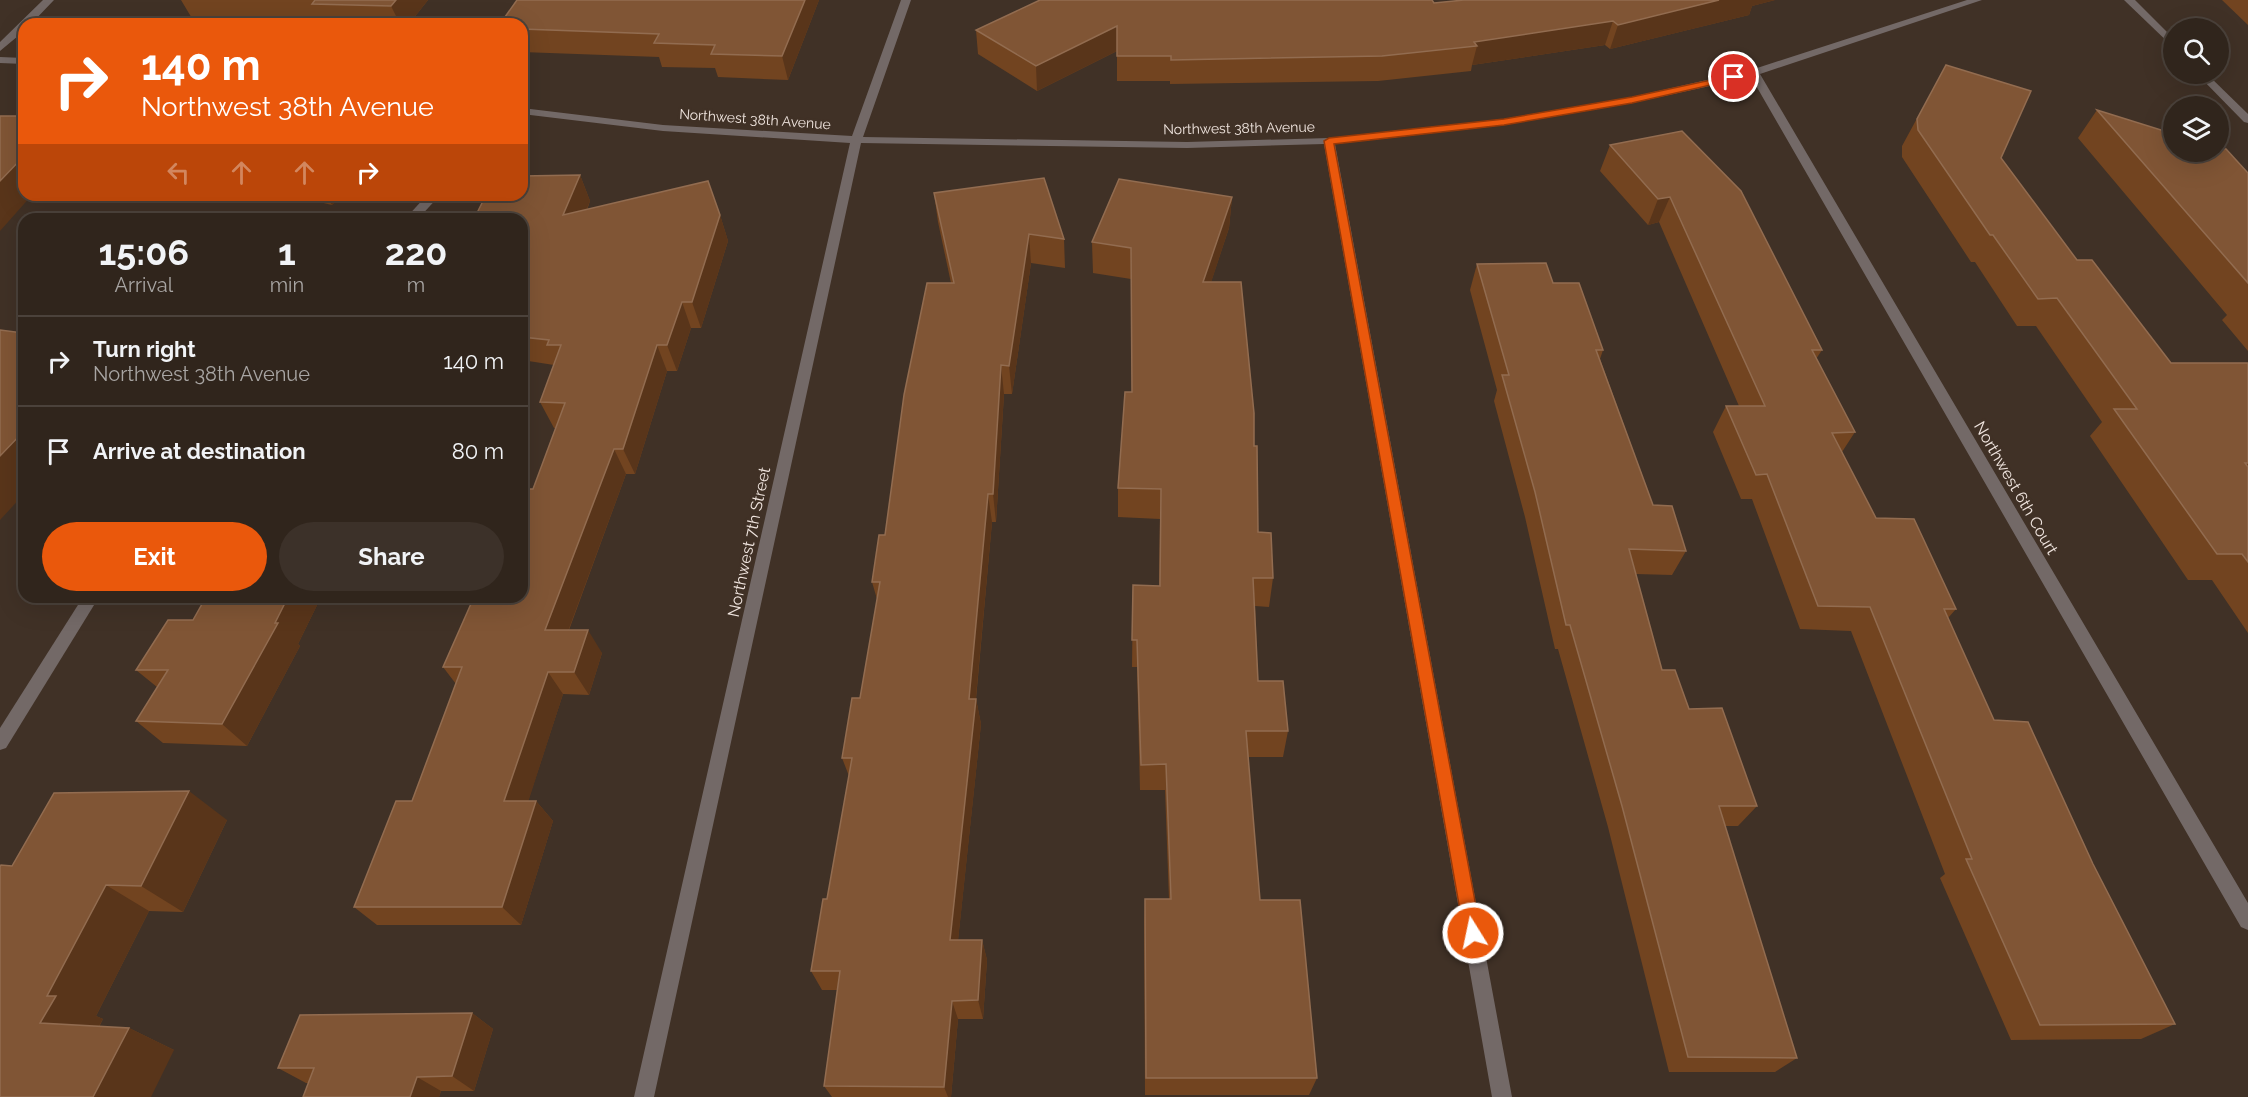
<!DOCTYPE html>
<style>
:root{--surface:#30251c;--page:#3c3129;--text:#f1f3f6;--muted:#a8a5a3;--line:#4b423b;--accent:#ea580c}
body{margin:0;font-family:Raleway,sans-serif;background:var(--page);color:var(--text);height:100vh;display:flex;flex-direction:column;font-size:22px;white-space:nowrap}
*{box-sizing:border-box;margin:0}
p{font-size:20px;color:var(--muted)}
.icon{flex:none;width:33px;height:33px;fill:none;stroke:currentColor;stroke-width:2;stroke-linecap:round;stroke-linejoin:round}
.map{position:relative;flex:1;overflow:hidden}
.panel{position:absolute;left:18px;top:213px;width:510px;height:390px;display:flex;flex-direction:column;background:var(--surface);border-radius:18px;box-shadow:0 6px 24px #0002,0 0 0 2px var(--line)}
.panel>*{flex:none}
.guide{position:absolute;left:18px;top:18px;width:510px;height:183px;border-radius:18px;box-shadow:0 6px 24px #0002,0 0 0 2px var(--line);background:#ea580c;color:#fff;overflow:hidden}
.fabs{position:absolute;left:2163px;top:18px;display:grid;gap:12px}
.fabs a{display:grid;place-items:center;width:66px;height:66px;border-radius:50%;background:var(--surface);box-shadow:0 6px 24px #0002,0 0 0 2px var(--line);font-size:30px}
.pin{position:absolute;display:grid;place-items:center;width:51px;height:51px;color:#fff;margin:-26px;border:3px solid #fff;border-radius:50%;box-shadow:0 2px 6px #0007}
.me{position:absolute;width:66px;margin:-33px;rotate:350deg;stroke-linejoin:round;filter:drop-shadow(0 0 4px #0008)}
.turn{display:flex;align-items:center;gap:21px;height:126px;padding:0 24px;font-size:27px}
.turn .icon{width:78px;height:78px;stroke-width:2.5}
.turn b{display:block;font-size:42px;line-height:51px}
.lanes{display:flex;align-items:center;height:57px;padding:0 24px;background:#0003;justify-content:center;gap:30px;direction:ltr}
.lanes .off{opacity:.35}
.eta{display:flex;justify-content:space-evenly;align-items:center;height:102px;text-align:center}
.eta b{font-size:36px;font-weight:700;line-height:42px}
.primary-button{display:flex;gap:12px;margin-top:auto;padding:12px 24px}
.primary-button a{flex:1;height:69px;border-radius:36px;background:var(--accent);color:#fff;font-size:24px;font-weight:700;line-height:69px;text-align:center}
.primary-button a+a{background:var(--page);color:var(--text)}
ul{padding:0;list-style:none}
li{display:flex;align-items:center;gap:18px;height:90px;padding:0 24px;border-top:2px solid var(--line)}
li div{flex:1}
li b{display:block;font-size:22px}
li em{font-style:normal}
.map>svg:first-child{display:block}
.lines{fill:none;stroke-linecap:round;stroke-linejoin:round}
.street{fill:#736967;fill-rule:evenodd}
.wall{fill:#724420}
.shaded-wall{fill:#59351a}
.building{fill:#805535;stroke:#926c50;stroke-width:1.5}
.route{fill:#ea580c;stroke:#983908;stroke-width:1.5}
.labels{text-anchor:middle;dominant-baseline:central;stroke-width:5;stroke-linejoin:round;paint-order:stroke}
.far-street-label{font-size:14px;fill:#f0e5df;stroke:#403126}
.street-label{font-size:16px;fill:#f0e5df;stroke:#403126}
</style>
<div class="map">
<svg width="2248" height="1097" viewBox="0 0 2248 1097">
<rect width="100%" height="100%" fill="#403126"/>
<g class="lines">
<!-- street -->
<g class="street">
<path d="M43 0H54L31 24H24V31L0 51V42Z"/>
<path d="M901 0H911L863 137 1187 142 1329 138 1504 119 1632 97 1751 70 1967 0H1982L1760 74 2248 903V930L2241 927 1751 77 1632 103 1504 125 1335 144 1512 1097H1492L1324 144 1187 148 861 143 654 1097H634L850 143 663 131 522 114V108L663 125 852 136Z"/>
<path d="M2124 0H2135L2174 39V48Z"/>
<path d="M0 57 24 58V64L0 63Z"/>
<path d="M2197 74H2207L2248 114V123L2244 122Z"/>
<path d="M427 195H440L418 219H405Z"/>
<path d="M83 597H99L6 748 0 750V728Z"/>
</g>
</g>
<!-- wall -->
<g class="wall">
<path d="M181 0H428L409 24H323L320 19 193 20Z"/>
<path d="M517 0H819L788 80 718 77 715 68 662 67 659 57 522 52V24Z"/>
<path d="M1464 0H1775L1752 6 1749 15 1610 49 1605 45 1472 65 1471 71 1378 81 1170 84V81H1117V51L1037 91 978 54 976 30 1434 3Z"/>
<path d="M2222 0H2248V25Z"/>
<path d="M1946 65 2001 158 2077 260 2171 363H2248V633L2212 580H2188L2090 436 2102 422 2036 326H2017L1975 262H1971L1902 157V146Z"/>
<path d="M2097 110 2248 173V351L2222 320 2227 315 2078 138Z"/>
<path d="M1682 131 1822 350 1816 359 1855 432 1842 452 1876 518 1956 609 1948 618 1994 720 2093 864 2175 1024 2141 1039 2011 1040 1940 878 1945 874 1851 631 1800 629 1752 499H1741L1713 432 1726 406H1739L1659 222 1648 225 1600 171 1610 145Z"/>
<path d="M580 175 590 201 587 210 720 215 728 241 701 328H691L677 371H667L635 474H626L569 630 602 653 589 695 563 694 528 801H536L553 821 521 925H377L354 907 412 801 456 684 443 667 533 489 556 428H554L540 402 554 365 522 360V219Z"/>
<path d="M934 193 1064 239 1065 268 1031 263 1012 394H1004L996 522H992L976 699 981 724 958 940H982L987 960 983 1019H958L951 1097H832L824 1086 837 990H822L811 971 827 899 849 776 842 758 860 698 877 599 872 582 951 283 938 222Z"/>
<path d="M289 195H344L332 205Z"/>
<path d="M1232 197 1229 228 1211 282 1254 446 1258 532 1273 578 1269 607 1255 606 1258 681 1288 731 1283 757H1248L1260 900 1317 1078 1309 1095H1145L1144 921 1145 899H1169L1165 790H1140L1137 667H1132L1133 585 1159 586 1160 519 1118 517V488L1132 392 1131 279 1093 273 1092 242Z"/>
<path d="M1477 264 1553 283 1603 350 1600 359 1653 505 1686 551 1672 575 1636 574 1662 670 1689 709 1757 806 1738 826H1725L1797 1058 1775 1072H1669L1608 827 1558 649H1555L1525 517 1494 401 1497 390 1470 290Z"/>
<path d="M206 597H321L298 644 300 646 247 746 163 743 136 721 157 687 136 670 193 620Z"/>
<path d="M227 820 183 912 149 911 96 1016 103 1019 99 1027 129 1028 174 1050 0 1097 12 866Z"/>
<path d="M472 1013 493 1029 474 1091H441L439 1097H303L308 1083H306L278 1068Z"/>
</g>
<!-- shaded-wall -->
<g class="shaded-wall">
<path d="M396 0H428L409 24H400L391 6Z"/>
<path d="M805 0H819L788 80 782 56Z"/>
<path d="M1719 0H1775L1752 6 1749 15 1610 49 1618 25Z"/>
<path d="M1613 21 1605 45 1472 65 1477 46 1474 42Z"/>
<path d="M1117 26V51L1037 91 1036 66Z"/>
<path d="M24 156V195H32L0 231V181Z"/>
<path d="M580 175 590 201 574 241 563 215Z"/>
<path d="M326 195H344L332 205Z"/>
<path d="M1232 197 1229 228 1201 313 1203 282Z"/>
<path d="M1670 197 1659 222 1648 225 1658 199Z"/>
<path d="M720 215 728 241 701 328 692 302Z"/>
<path d="M1029 234 1031 263 1012 394 1009 366Z"/>
<path d="M682 302 691 328 677 371 667 345Z"/>
<path d="M657 345 667 371 635 474 623 449Z"/>
<path d="M1001 365 1004 394 996 522 993 494Z"/>
<path d="M24 431V494L0 520V456Z"/>
<path d="M614 449 626 474 560 653 545 630Z"/>
<path d="M988 494 992 522 975 707 976 699 981 724 956 960 950 940 969 699Z"/>
<path d="M288 597H321L298 644 300 646 247 746 222 724Z"/>
<path d="M588 630 602 653 589 695 574 672Z"/>
<path d="M548 672 563 694 522 821 504 801Z"/>
<path d="M189 791 227 820 183 912 141 886Z"/>
<path d="M536 801 553 821 521 925 502 907Z"/>
<path d="M106 885 149 911 96 1016 103 1019 88 1045 40 1023 47 996Z"/>
<path d="M982 940 987 960 983 1019 978 1000Z"/>
<path d="M952 1001 958 1019 951 1097H948L944 1087Z"/>
<path d="M472 1013 493 1029 474 1091 452 1076Z"/>
<path d="M129 1028 174 1050 151 1097H93Z"/>
<path d="M417 1077 441 1091 439 1097H410Z"/>
</g>
<!-- building -->
<g class="building">
<path d="M315 0H396L391 6 312 4Z"/>
<path d="M517 0H805L782 56 711 54 715 45 654 43 659 34 522 29V24H500Z"/>
<path d="M1040 0H1432L1434 3 1464 0H1719L1618 25 1613 21 1474 42 1477 46 1382 56 1171 60V56H1117V26L1036 66 976 30Z"/>
<path d="M1946 65 2031 91 2001 158 2077 260H2092L2171 363H2248V463H2245L2248 467V562L2242 554H2217L2114 409H2137L2057 298 2038 299 1993 235H1990L1918 130 1917 119Z"/>
<path d="M2097 110 2174 134V152H2218V148L2226 149 2248 173V283Z"/>
<path d="M0 116H24V156L0 181Z"/>
<path d="M1682 131 1741 191 1822 350H1812L1855 432 1832 433 1876 518 1914 519 1956 609H1944L1994 720 2028 722 2093 864 2175 1024 2040 1025 1966 859H1972L1870 607 1818 606 1767 474 1756 475 1726 406H1765L1670 197 1658 199 1610 145Z"/>
<path d="M580 175 563 215 708 181 720 215 692 302H682L667 345H657L623 449H614L545 630H588L574 672H548L504 801H536L502 907H354L396 801H412L462 667H443L474 597H522V489H533L565 403 540 402 561 345H547L549 340 522 337V219H474L486 195H522V176Z"/>
<path d="M1044 178 1064 239 1029 234 1009 366 1001 365 993 494H988L969 699H976L950 940H982L978 1000 952 1001 944 1087 824 1086 840 971H811L823 899H827L852 758H842L852 698H860L880 582H872L879 535H885L904 395 927 283H954L934 193Z"/>
<path d="M1119 179 1232 197 1203 282H1241L1254 413V446H1257L1258 532 1271 533 1273 578H1253L1258 681H1283L1288 731H1246L1260 900H1300L1317 1078H1146L1145 899H1171L1166 764 1141 765 1137 640H1132L1133 585 1160 586 1161 489 1118 488 1125 392H1132L1131 248 1092 242Z"/>
<path d="M1546 263 1553 283H1579L1603 350H1596L1653 505 1672 506 1686 551 1629 549 1662 670H1675L1689 709 1722 708 1757 806H1719L1797 1058 1688 1057 1622 806 1570 625H1566L1535 492 1502 375H1509L1477 264Z"/>
<path d="M0 330 23 333 24 332V431L0 456Z"/>
<path d="M206 597H288L275 623H278L222 724 136 721 168 670H136L168 620H193Z"/>
<path d="M189 791 141 886 106 885 47 996H56L40 1023 129 1028 93 1097H0V867L1 865 12 866 54 793Z"/>
<path d="M472 1013 452 1076 417 1077 410 1097H303L314 1068H278L300 1015Z"/>
</g>
<!-- route -->
<path class="route" d="M1734 75H1737V79L1632 103 1504 125 1334 144 1481 933 1479 939 1473 942 1467 939 1464 933 1324 141 1329 138 1504 119 1632 97Z"/>
<g class="labels">
<!-- far-street labels -->
<g class="far-street-label">
<text transform="translate(755 119) rotate(4)">Northwest 38th Avenue</text>
<text transform="translate(1239 128) rotate(-1)">Northwest 38th Avenue</text>
</g>
<!-- street labels -->
<g class="street-label">
<text transform="translate(2016 488) rotate(60)">Northwest 6th Court</text>
<text transform="translate(749 542) rotate(-78)">Northwest 7th Street</text>
</g>
</g>
</svg>
<div class="fabs">
<a><svg class="icon" aria-label="search" viewBox="0 0 24 24"><circle cx="10" cy="10" r="6"/><path d="M15 15l6 6"/></svg></a>
<a><svg class="icon" aria-label="layers" viewBox="0 0 24 24"><path d="M12 4l9 5-9 5-9-5zM3 14l9 5 9-5"/></svg></a>
</div>
<div class="pin" style="left:1734px;top:77px;background:#d93025"><svg class="icon" aria-label="arrive" viewBox="0 0 24 24"><path d="M6 21V4h12l-3 4 3 4H6"/></svg></div>
<svg class="me" style="left:1473px;top:933px" viewBox="-20 -20 40 40"><circle r="17" fill="#ea580c" stroke="#fff" stroke-width="3"/><path d="M0-11L8 9 0 5-8 9z" fill="#fff"/></svg>
<div class="guide">
<div class="turn"><svg class="icon" aria-label="right" viewBox="0 0 24 24"><path d="M7 20v-9h11M14 6l5 5-5 5"/></svg><div><b>140 m</b>Northwest 38th Avenue</div></div>
<div class="lanes"><svg class="icon off" aria-label="left" viewBox="0 0 24 24"><path d="M17 20v-9H6M10 6l-5 5 5 5"/></svg><svg class="icon off" aria-label="ahead" viewBox="0 0 24 24"><path d="M12 20V5M6 11l6-6 6 6"/></svg><svg class="icon off" aria-label="ahead" viewBox="0 0 24 24"><path d="M12 20V5M6 11l6-6 6 6"/></svg><svg class="icon" aria-label="right" viewBox="0 0 24 24"><path d="M7 20v-9h11M14 6l5 5-5 5"/></svg></div>
</div>
<section class="panel">
<div class="eta">
<div><b>15:06</b><p>Arrival</p></div>
<div><b>1</b><p>min</p></div>
<div><b>220</b><p>m</p></div>
</div>
<ul>
<li><svg class="icon" aria-label="right" viewBox="0 0 24 24"><path d="M7 20v-9h11M14 6l5 5-5 5"/></svg><div><b>Turn right</b><p>Northwest 38th Avenue</p></div><em>140 m</em></li>
<li><svg class="icon" aria-label="arrive" viewBox="0 0 24 24"><path d="M6 21V4h12l-3 4 3 4H6"/></svg><div><b>Arrive at destination</b></div><em>80 m</em></li>
</ul>
<div class="primary-button"><a>Exit</a><a>Share</a></div>
</section>
</div>
